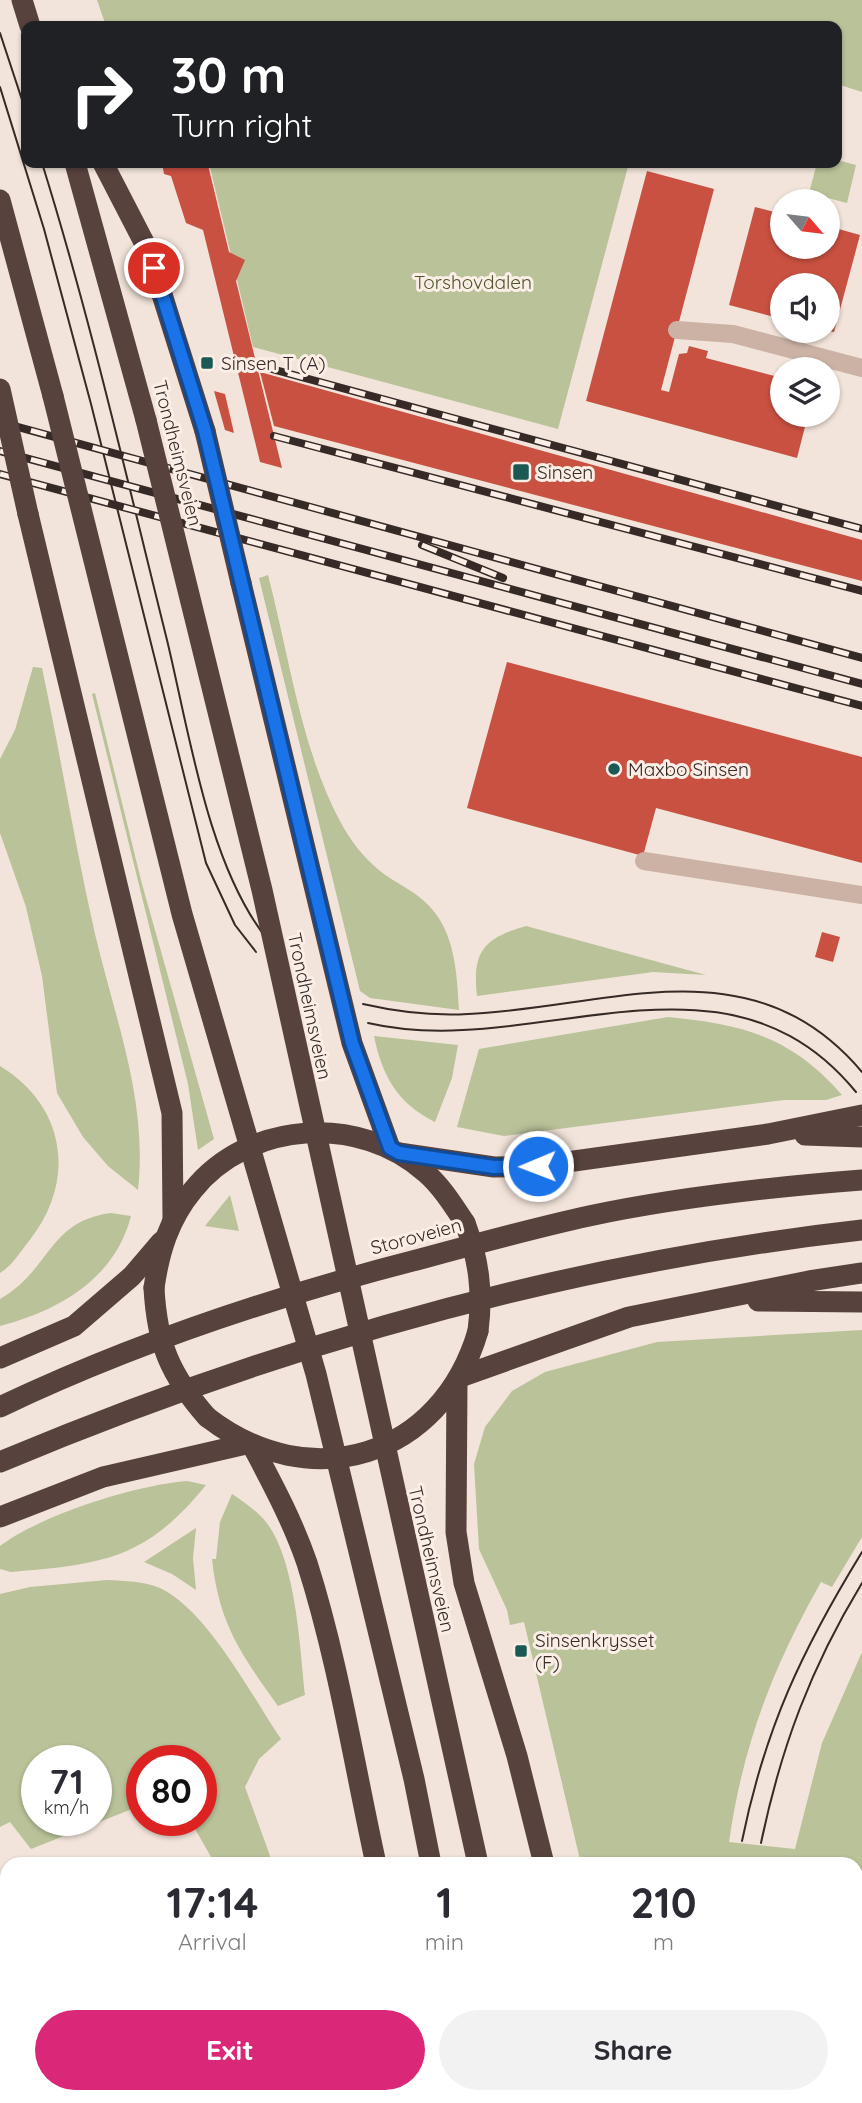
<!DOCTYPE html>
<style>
:root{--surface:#fff;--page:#f2f2f3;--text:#2b2b33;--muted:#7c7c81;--accent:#db2777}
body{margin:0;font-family:Quicksand,sans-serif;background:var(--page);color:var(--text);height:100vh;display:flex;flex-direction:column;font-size:26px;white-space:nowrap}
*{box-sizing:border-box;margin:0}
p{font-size:23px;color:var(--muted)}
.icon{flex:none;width:38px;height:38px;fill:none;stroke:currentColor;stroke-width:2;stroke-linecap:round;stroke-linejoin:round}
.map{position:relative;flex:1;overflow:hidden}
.panel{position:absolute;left:0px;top:1857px;width:863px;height:247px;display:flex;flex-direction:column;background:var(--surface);border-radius:21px 21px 0 0;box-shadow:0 2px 5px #0004}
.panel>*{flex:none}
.guide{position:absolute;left:21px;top:21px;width:821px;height:147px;border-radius:14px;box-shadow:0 2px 5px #0004;background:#202124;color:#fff;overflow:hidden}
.needle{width:46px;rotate:118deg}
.buttons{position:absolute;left:770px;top:189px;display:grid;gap:14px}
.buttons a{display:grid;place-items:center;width:70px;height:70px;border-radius:50%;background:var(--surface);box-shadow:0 2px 5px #0004;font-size:35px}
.speed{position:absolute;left:21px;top:1745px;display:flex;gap:14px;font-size:35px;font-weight:700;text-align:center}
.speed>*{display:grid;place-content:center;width:91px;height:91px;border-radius:50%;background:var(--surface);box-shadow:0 2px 5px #0004;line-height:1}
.speed small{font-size:18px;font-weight:400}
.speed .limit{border:10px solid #d22;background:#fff;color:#111}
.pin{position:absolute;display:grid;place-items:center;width:60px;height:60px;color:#fff;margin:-30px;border:4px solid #fff;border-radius:50%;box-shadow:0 2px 7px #0007}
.me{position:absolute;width:77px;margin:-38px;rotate:269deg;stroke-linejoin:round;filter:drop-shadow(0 0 5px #0008)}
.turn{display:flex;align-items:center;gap:24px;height:147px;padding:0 35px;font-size:32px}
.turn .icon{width:91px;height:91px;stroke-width:2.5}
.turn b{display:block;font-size:49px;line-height:60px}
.eta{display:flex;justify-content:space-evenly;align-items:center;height:119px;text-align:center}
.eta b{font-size:42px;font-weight:700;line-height:49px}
.button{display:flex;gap:14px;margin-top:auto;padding:14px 35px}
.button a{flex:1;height:80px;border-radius:42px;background:var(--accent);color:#fff;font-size:28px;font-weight:700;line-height:80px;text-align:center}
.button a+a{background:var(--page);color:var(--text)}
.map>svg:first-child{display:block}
.green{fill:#b9c299;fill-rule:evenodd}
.building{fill:#c95141}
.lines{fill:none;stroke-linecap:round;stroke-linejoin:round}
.minor{stroke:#cbb2a5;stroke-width:18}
.highway{stroke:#57423e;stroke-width:21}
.tram{stroke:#362a27;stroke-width:2}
.rail-casing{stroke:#362a27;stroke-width:8}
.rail{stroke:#faeee6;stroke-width:5;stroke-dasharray:16;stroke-linecap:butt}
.highway-bridge{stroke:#57423e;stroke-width:21}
.route-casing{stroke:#114b97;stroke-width:18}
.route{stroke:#1a73e8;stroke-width:12}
.poi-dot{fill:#1b5955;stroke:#faeee6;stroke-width:2.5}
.labels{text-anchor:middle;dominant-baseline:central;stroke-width:6;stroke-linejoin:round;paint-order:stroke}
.park-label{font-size:19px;fill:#4b552a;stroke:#faeee6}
.poi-label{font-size:19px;fill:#362a27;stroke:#faeee6;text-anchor:start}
.street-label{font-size:19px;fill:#362a27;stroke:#faeee6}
</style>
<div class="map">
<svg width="862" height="2103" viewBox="0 0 862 2103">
<rect width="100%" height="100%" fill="#f2e4da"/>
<!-- green -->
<g class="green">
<path d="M97 0H862V92L837 84 836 26H106Z"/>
<path d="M837 160 856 165 847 203 809 193 817 163H836Z"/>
<path d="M209 163H629L558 429 253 347Z"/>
<path d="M268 575C289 655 301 749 340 821 349 839 364 858 380 871 394 882 411 889 424 901 455 928 457 972 459 1010L370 998 360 991 259 578Z"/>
<path d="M33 667 42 668C61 757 75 846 95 934 115 1019 148 1101 138 1190L108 1166 83 1137 57 1093 42 976 26 907 0 833V759L15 730Z"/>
<path d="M95 693 142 884 214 1139 198 1150 188 1084 92 694Z"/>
<path d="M526 926 706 975 653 972 477 996C472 951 484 938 526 926Z"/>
<path d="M668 1017C741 1024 791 1036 842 1095L826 1100H784L504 1136 457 1127 479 1049Z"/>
<path d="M374 1036 458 1045 452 1078 435 1122C398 1104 382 1076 374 1036Z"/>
<path d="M0 1066C66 1106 77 1181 29 1241 20 1252 12 1266 0 1273Z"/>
<path d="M230 1195 239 1231 205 1226Z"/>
<path d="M111 1213 131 1216C115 1279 58 1311 0 1326V1299C51 1270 48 1221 111 1213Z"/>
<path d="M862 1330V1537L832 1587 821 1582C773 1667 743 1744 729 1842L795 1849 822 1743 862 1652V2103H601V2097L856 2096V1864H581L524 1622 510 1625 507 1610 479 1549 474 1464 485 1427 512 1391 545 1372 657 1342Z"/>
<path d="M187 1481 206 1485C145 1560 103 1564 11 1572L0 1569V1546C41 1515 135 1485 187 1481Z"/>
<path d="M232 1494C244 1502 257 1511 266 1522 296 1560 300 1648 305 1695L278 1706C241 1654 219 1624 212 1559H216L220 1522Z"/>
<path d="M196 1528 193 1558 196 1590 172 1574 144 1562Z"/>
<path d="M107 1580C125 1581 144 1581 160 1588 208 1611 251 1695 281 1739L259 1759 245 1787 273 1864H215L190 1820H201V1760H142V1805L31 1849 10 1822 0 1827V1594L30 1587ZM37 1760H96V1820H37Z"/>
</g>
<!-- building -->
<g class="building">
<path d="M162 163 208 165 229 252 245 260 236 281 282 468 260 462 203 230 186 223 171 176 164 174Z"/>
<path d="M647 171 714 189 661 390 669 392 679 354 687 353 689 346 708 351 706 358 782 378V415H808L797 458 586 401Z"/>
<path d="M755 207 782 214V247H828V226L860 235 834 332 828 331V285H782V319L729 305Z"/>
<path d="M260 372 862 540V581L274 426Z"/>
<path d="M214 391 225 394 234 433 225 430Z"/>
<path d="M507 662 862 757V863L656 808 643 856 467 808Z"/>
<path d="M822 932 840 937 833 962 815 957Z"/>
</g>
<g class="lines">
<!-- minor -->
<g class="minor">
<path d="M677 330 733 334 862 368"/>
<path d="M644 861 862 895"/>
</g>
<!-- highway -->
<g class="highway">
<path d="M22 0 30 26"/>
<path d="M75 163 146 420"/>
<path d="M103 163 148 250 205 431"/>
<path d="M0 200 53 396"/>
<path d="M28 514 172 1113 173 1219"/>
<path d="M241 583 352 1043 390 1148"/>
<path d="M805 1135 862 1137"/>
<path d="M399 1153 494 1167 538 1166 768 1134 862 1115"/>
<path d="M154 1288C159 1252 169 1219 193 1190 248 1121 360 1113 426 1173 442 1187 453 1205 465 1223"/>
<path d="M758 1301 862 1302"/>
<path d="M0 1358 74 1326 132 1276 161 1242"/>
<path d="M460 1377 629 1317 809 1281 862 1273"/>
<path d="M457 1382 456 1532 464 1583 517 1756 544 1864"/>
<path d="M0 1407C136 1342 279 1295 424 1258 479 1243 534 1228 589 1216 678 1197 771 1187 862 1180"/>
<path d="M207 1417C310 1497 441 1458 478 1331"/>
<path d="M253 1447C273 1485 293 1522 307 1563 338 1660 354 1764 376 1864"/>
<path d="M0 1462C274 1347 566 1263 862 1230"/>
<path d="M0 1517 103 1477 246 1444"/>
<path d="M425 2096 426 2103"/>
<path d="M471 2096 472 2103"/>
<path d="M522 2096 523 2103"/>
<path d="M580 2096 581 2103"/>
</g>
<!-- tram -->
<g class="tram">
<path d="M0 33 26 112"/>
<path d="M0 87 44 229 91 404 206 863 235 925 256 952"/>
<path d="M42 163C91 320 127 480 167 640 189 731 208 865 267 939"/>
<path d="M363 1004C398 1012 433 1016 468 1014 609 1008 751 941 862 1072"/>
<path d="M368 1023C535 1062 724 931 856 1092"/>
<path d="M742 1841C765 1728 802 1650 862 1552"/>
<path d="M761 1843C781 1747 811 1667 862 1583"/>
</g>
<!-- rail casing -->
<g class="rail-casing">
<g id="rail">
<path d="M257 365 862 529"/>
<path d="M0 422 862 658"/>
<path d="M274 436 862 591"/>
<path d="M0 451 862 684"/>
<path d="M0 474 862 706"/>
<path d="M422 545 503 578"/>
</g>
</g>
<!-- rail -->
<use href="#rail" class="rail"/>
<!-- highway-bridge -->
<g class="highway-bridge">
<path d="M0 389 28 514"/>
<path d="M53 396 182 914 316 1374 414 1779 431 1864"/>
<path d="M146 420 262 890 478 1864"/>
<path d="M205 431 241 583"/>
<path d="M465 1223C479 1260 483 1292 478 1331"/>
<path d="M154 1288C157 1344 170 1375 207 1417"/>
</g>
</g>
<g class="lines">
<!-- route casing -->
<g class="route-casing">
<path id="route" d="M154 268 205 431 352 1043 390 1148 399 1153 494 1167 538 1166"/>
</g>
<!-- route -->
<use href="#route" class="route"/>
</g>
<!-- markers -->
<g class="poi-dot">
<rect x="200" y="356" width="14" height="14" rx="3.5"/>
<rect x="512" y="463" width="18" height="18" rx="3.5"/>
<circle cx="614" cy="769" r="7"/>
<rect x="514" y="1644" width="14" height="14" rx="3.5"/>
</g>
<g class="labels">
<!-- park labels -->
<g class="park-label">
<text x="473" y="282">Torshovdalen</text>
</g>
<!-- poi labels -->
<g class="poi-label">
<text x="221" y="363">Sinsen T (A)</text>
<text x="537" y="472">Sinsen</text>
<text x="628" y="769">Maxbo Sinsen</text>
<text x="535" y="1640">Sinsenkrysset<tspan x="535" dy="22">(F)</tspan></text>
</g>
<!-- street labels -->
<g class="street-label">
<text transform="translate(178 453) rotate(76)">Trondheimsveien</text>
<text transform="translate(310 1006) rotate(78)">Trondheimsveien</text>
<text transform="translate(416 1236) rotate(-15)">Storoveien</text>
<text transform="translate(432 1559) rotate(77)">Trondheimsveien</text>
</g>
</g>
</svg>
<div class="buttons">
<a><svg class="needle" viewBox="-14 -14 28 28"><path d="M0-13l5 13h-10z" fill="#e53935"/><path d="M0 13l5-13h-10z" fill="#7c7c81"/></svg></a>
<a><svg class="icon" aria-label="sound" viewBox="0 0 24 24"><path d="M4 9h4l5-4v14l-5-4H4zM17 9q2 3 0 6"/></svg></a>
<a><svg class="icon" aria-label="layers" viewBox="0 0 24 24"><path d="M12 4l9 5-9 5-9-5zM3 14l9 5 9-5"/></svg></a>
</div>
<div class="speed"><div>71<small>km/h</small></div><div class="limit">80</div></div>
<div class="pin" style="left:154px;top:268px;background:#d93025"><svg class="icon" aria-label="arrive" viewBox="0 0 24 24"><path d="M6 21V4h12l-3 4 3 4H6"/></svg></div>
<svg class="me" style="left:538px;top:1166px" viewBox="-20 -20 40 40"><circle r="17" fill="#1a73e8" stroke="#fff" stroke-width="3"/><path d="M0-11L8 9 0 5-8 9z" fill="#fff"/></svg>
<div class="guide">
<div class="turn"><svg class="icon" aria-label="right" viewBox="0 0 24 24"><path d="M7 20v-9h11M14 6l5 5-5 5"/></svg><div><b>30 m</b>Turn right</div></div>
</div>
<section class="panel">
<div class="eta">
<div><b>17:14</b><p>Arrival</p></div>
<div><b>1</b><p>min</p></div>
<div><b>210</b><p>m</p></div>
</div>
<div class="button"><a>Exit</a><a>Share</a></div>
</section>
</div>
